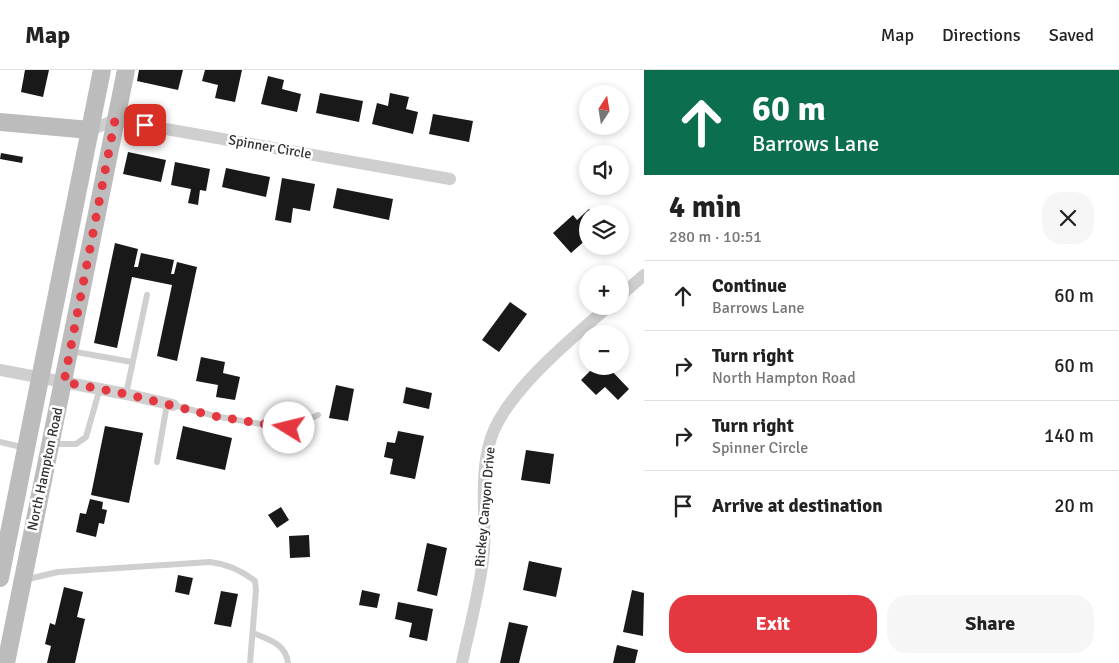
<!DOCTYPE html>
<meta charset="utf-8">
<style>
:root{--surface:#fff;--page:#f6f6f6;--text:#222;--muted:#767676;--line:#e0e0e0;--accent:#e53740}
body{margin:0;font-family:Signika,sans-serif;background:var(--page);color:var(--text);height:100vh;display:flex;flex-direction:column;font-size:19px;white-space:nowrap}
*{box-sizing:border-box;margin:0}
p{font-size:16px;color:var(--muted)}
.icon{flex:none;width:28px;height:28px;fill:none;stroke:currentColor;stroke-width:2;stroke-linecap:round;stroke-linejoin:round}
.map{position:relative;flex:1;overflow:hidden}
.drawer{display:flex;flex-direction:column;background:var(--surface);width:475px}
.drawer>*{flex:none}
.hud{background:#0b6e4f;color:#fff;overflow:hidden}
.needle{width:32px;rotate:12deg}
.fabs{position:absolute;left:579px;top:15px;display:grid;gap:10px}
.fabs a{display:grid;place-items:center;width:50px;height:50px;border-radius:50%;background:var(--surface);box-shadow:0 2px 8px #0003;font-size:25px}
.pin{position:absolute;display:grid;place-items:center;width:42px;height:42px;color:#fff;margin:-21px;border-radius:10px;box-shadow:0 2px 8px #0006}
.me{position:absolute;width:55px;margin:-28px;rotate:279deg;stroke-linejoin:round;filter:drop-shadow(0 0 4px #0008)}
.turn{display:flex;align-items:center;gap:18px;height:105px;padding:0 25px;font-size:22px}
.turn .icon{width:65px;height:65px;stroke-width:2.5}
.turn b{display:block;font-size:35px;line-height:42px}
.round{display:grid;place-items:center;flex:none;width:52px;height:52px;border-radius:20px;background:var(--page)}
.summary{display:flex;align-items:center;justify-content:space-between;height:85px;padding:0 25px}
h1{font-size:30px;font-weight:700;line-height:38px}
.cta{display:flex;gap:10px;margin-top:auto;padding:10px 25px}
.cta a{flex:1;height:58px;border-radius:20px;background:var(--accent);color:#fff;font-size:20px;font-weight:700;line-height:58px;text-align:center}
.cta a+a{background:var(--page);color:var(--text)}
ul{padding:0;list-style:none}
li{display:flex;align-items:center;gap:15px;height:70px;padding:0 25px;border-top:1px solid var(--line)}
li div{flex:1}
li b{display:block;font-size:19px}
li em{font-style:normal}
header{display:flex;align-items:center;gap:30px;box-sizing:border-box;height:70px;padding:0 25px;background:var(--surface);border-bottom:1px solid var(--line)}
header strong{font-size:24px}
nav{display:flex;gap:28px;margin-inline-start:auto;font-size:18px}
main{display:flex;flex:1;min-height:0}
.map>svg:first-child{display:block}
.building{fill:#191919}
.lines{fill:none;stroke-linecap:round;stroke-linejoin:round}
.lane{stroke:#cfcfcf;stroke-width:6}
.street{stroke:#cfcfcf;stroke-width:12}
.secondary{stroke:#bcbcbc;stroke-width:18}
.route{stroke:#e53740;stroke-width:9;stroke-dasharray:0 16.2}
.labels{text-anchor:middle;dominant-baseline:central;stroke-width:5;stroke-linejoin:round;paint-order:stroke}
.street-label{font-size:14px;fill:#323232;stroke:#fff}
</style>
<header>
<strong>Map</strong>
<nav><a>Map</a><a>Directions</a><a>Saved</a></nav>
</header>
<main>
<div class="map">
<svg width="644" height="593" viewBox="0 0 644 593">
<rect width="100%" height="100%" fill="#fff"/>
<!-- building -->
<g class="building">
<path d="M25 0H49L43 27 21 22Z"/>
<path d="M139 0H183L178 20 137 11Z"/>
<path d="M205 0H242L235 32 215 28 218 15 202 11Z"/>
<path d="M268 6 284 10 282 19 301 24 297 42 261 34Z"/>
<path d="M320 23 363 31 359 52 316 43Z"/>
<path d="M390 23 409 27 406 39 418 42 413 64 372 54 377 33 388 36Z"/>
<path d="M433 44 473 51 469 72 429 64Z"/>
<path d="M128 82 166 90 161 112 123 104Z"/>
<path d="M1 83 23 87 22 93 0 89Z"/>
<path d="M175 92 210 99 206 121 200 120 198 135 188 133 191 119 171 115Z"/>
<path d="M226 98 270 107 266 127 222 117Z"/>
<path d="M282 108 315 114 310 141 293 138 291 153 275 150Z"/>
<path d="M337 118 393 129 389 150 333 138Z"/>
<path d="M589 139 594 144H588V168L571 183 553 163 573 145 577 150Z"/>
<path d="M115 173 138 179 134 197H138L141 183 174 190 171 204H174L177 192 197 197 177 291 157 286 172 215 132 207 117 278 94 273Z"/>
<path d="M510 232 527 244 499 282 482 270Z"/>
<path d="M201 287 225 292 223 303 240 307 235 330 216 327 218 315 196 311Z"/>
<path d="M595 296H607L629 319 618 330 605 317 596 325 581 310Z"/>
<path d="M336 315 354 319 348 351 329 348Z"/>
<path d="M406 317 432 323 429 339 403 333Z"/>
<path d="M105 356 143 363 129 433 91 425Z"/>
<path d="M183 356 232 368 225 400 176 389Z"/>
<path d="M398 361 424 366 415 409 390 404 393 389 384 387 387 372 395 373Z"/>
<path d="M526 380 554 384 550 414 521 410Z"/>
<path d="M90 429 103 432 102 439 107 440 104 454 99 453 96 467 76 462 80 443 86 444Z"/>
<path d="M281 437 289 450 277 458 268 445Z"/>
<path d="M309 465 310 487 290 488 289 466Z"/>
<path d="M427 473 447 478 437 526 417 521Z"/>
<path d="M529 491 562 498 556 527 523 520Z"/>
<path d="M178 505 193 508 189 525 175 522Z"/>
<path d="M64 517 83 522 77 547 85 549 75 593H47L51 576 45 574 50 553 55 555Z"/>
<path d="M362 520 380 524 377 538 359 535Z"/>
<path d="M632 520 644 523 643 566 623 562Z"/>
<path d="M221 521 238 524 231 557 214 554Z"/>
<path d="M398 532 433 539 427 571 409 567 412 553 395 549Z"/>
<path d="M509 552 528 556 519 593H500Z"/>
<path d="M617 575 638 580 635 593H613Z"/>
</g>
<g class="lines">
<!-- lane -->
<g class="lane">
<path d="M70 281 132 292"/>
<path d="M126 324 147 225"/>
<path d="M173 335 215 346 289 359 318 345"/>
<path d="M0 372 25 378"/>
<path d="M51 374H76L86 367 100 318"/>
<path d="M157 392 167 334"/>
<path d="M24 510 58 502 210 492C228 494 241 500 255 511L256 520 250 593"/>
<path d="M253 563C268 569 286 574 288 593"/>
</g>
<!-- street -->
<g class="street">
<path d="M90 60 115 50 450 109"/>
<path d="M620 226 644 205"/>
<path d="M0 300 126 324 173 335"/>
<path d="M462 593C469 559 481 516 484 481 486 445 479 404 491 368 506 322 572 268 609 236"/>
</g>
<!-- secondary -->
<g class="secondary">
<path d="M0 52 90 60"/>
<path d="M0 508 102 0"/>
<path d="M6 593 126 0"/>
</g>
</g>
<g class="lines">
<!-- route -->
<path class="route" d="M145 55 115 50 64 312 126 324 214 346 289 358"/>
</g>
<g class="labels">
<!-- street labels -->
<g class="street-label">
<text transform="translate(270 77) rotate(10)">Spinner Circle</text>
<text transform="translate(45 399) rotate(-78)">North Hampton Road</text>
<text transform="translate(485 437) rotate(-85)">Rickey Canyon Drive</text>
</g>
</g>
</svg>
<div class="fabs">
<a><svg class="needle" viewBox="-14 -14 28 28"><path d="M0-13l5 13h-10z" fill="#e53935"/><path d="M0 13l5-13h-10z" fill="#767676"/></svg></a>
<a><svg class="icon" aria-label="sound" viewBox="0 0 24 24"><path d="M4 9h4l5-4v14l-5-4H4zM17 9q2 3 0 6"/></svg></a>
<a><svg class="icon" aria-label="layers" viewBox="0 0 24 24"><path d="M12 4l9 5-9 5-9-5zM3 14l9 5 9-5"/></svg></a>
<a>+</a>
<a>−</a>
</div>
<div class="pin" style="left:145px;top:55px;background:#d93025"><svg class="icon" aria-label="arrive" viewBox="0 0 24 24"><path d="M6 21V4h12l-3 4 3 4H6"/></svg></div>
<svg class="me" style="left:289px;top:358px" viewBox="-20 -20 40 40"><circle r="19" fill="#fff"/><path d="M0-13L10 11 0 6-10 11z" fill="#e53740"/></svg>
</div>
<section class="drawer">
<div class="hud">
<div class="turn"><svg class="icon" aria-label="ahead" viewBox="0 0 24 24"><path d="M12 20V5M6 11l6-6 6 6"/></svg><div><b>60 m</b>Barrows Lane</div></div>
</div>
<div class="summary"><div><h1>4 min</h1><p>280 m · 10:51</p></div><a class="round"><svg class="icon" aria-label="close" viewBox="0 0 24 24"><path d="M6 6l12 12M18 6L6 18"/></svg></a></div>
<ul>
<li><svg class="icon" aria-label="ahead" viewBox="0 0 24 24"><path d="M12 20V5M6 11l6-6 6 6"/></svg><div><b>Continue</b><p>Barrows Lane</p></div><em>60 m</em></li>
<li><svg class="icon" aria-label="right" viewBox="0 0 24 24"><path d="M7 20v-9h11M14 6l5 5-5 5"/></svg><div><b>Turn right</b><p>North Hampton Road</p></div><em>60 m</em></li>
<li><svg class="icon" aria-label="right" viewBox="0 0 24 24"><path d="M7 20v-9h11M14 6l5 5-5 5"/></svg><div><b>Turn right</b><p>Spinner Circle</p></div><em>140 m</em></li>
<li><svg class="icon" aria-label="arrive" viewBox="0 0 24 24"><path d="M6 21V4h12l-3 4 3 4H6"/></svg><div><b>Arrive at destination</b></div><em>20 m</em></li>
</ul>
<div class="cta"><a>Exit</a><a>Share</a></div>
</section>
</main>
